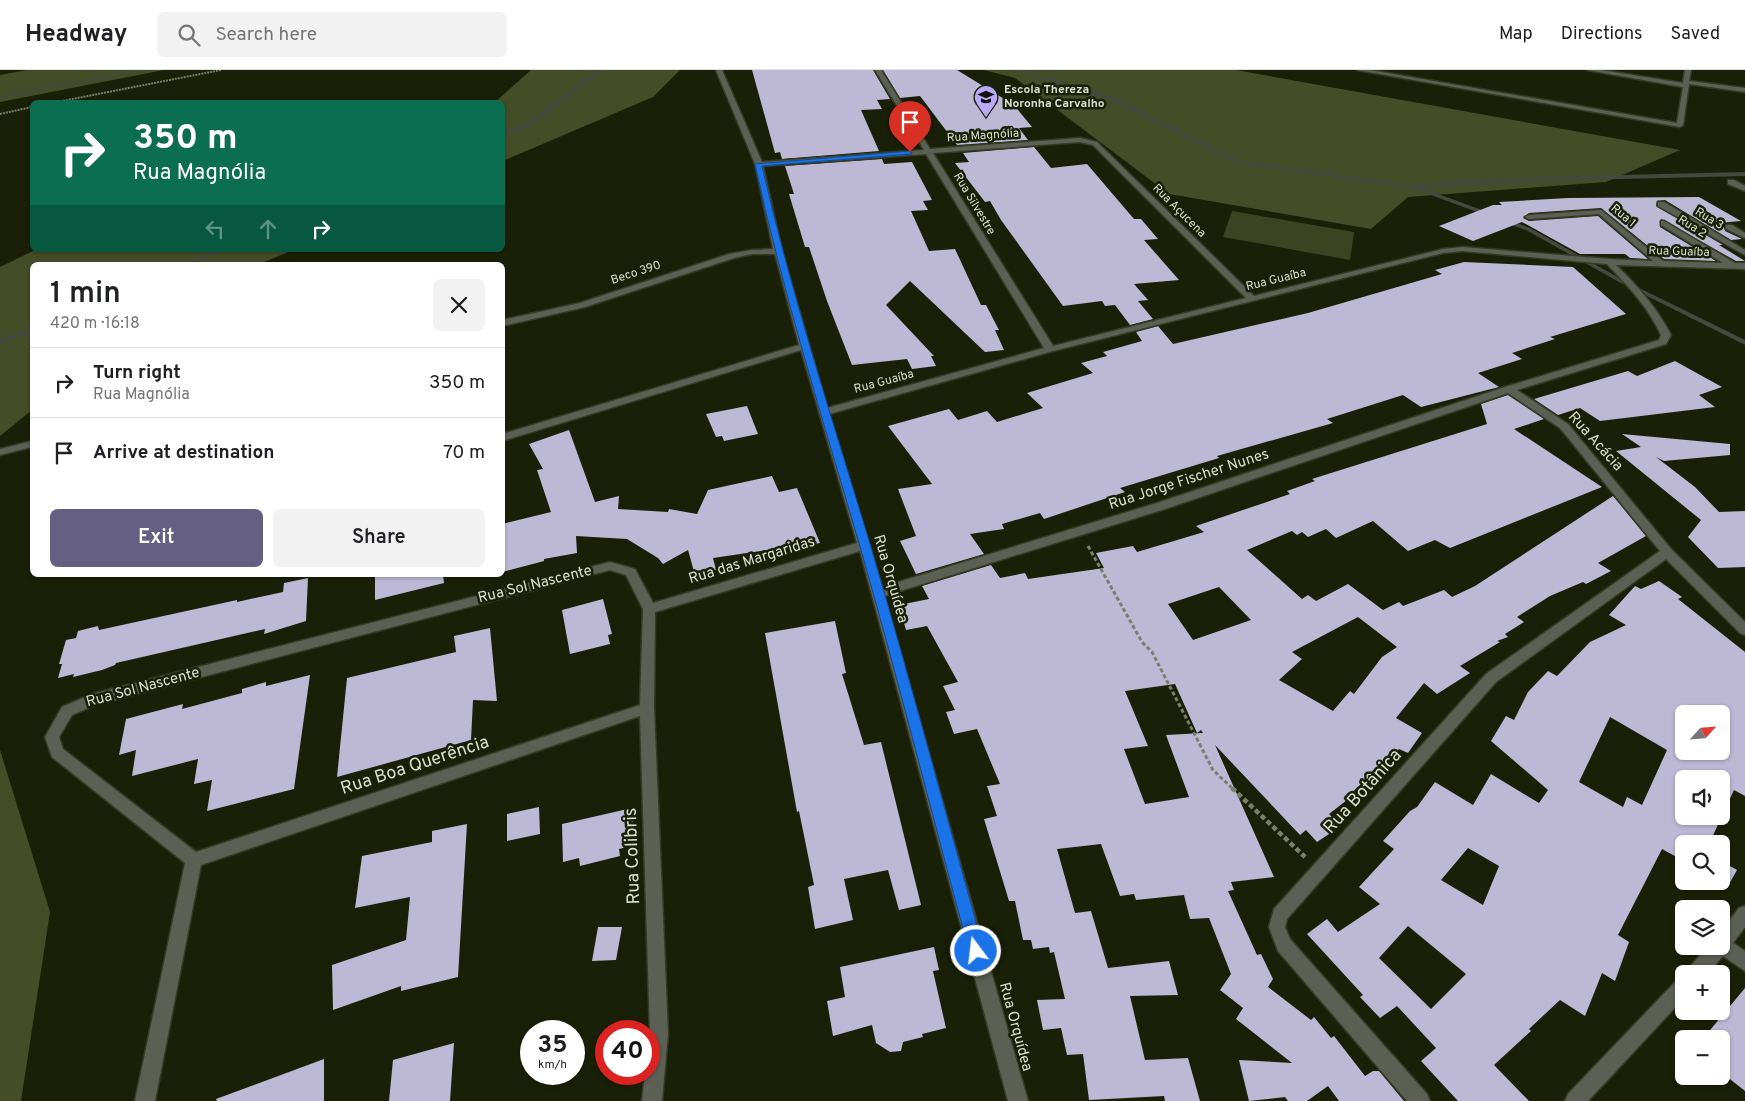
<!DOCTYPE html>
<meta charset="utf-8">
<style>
:root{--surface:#fff;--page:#f2f2f2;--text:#202124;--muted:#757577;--line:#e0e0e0;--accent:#655f83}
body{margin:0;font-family:Overpass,sans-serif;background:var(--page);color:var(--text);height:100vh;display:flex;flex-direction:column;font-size:19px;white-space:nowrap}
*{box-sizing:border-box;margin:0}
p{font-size:16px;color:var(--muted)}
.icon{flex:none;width:28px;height:28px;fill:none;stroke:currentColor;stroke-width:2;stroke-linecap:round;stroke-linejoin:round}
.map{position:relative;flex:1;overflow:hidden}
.panel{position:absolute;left:30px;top:192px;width:475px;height:315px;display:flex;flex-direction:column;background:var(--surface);border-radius:8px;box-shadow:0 1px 4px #0004}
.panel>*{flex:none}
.top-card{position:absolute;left:30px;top:30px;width:475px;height:152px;border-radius:8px;box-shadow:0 1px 4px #0004;background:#0b6e4f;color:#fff;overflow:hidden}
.needle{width:32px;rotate:64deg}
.buttons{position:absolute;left:1675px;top:635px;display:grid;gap:10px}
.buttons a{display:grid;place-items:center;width:55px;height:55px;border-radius:8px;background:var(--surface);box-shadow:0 1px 4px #0004;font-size:25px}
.speed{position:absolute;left:520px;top:950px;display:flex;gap:10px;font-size:25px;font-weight:700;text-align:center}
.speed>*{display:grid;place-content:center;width:65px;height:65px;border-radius:50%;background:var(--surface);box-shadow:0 1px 4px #0004;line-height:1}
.speed small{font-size:12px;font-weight:400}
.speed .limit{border:8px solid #d22;background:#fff;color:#111}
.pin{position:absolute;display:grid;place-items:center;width:42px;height:42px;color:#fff;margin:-51px -21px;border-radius:50% 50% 50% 0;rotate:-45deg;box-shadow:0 0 5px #0007}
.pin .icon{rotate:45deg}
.me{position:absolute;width:55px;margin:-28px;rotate:345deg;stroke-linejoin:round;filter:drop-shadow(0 0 4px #0008)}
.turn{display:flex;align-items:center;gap:18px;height:105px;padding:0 20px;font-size:22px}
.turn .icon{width:65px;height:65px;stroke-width:2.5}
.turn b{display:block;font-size:35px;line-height:42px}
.lanes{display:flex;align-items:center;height:48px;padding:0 20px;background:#0003;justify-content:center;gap:25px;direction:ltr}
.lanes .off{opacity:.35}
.round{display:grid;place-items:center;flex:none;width:52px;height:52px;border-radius:8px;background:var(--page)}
.summary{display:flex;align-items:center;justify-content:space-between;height:85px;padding:0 20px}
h1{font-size:30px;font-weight:600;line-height:38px}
.primary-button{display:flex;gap:10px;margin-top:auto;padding:10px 20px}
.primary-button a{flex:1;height:58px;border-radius:8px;background:var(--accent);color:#fff;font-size:20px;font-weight:600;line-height:58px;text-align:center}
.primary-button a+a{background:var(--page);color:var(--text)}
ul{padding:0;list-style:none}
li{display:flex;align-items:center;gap:15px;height:70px;padding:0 20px;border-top:1px solid var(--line)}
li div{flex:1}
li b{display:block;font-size:19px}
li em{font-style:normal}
header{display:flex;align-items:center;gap:30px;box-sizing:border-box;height:70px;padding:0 25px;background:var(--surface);border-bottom:1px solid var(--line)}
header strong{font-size:24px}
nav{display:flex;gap:28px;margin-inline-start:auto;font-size:18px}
.search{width:350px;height:45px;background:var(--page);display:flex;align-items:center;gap:12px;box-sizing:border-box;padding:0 18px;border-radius:8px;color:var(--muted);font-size:19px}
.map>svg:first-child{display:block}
.green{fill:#3c4322}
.forest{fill:#454d28}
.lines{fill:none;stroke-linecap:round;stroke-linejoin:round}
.stream{fill:#45483e;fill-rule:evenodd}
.building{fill:#bdb8d6;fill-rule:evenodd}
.minor-casing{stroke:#353a23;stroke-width:3}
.path-far2{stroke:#7a7f6c;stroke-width:2;stroke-dasharray:2 1;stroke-linecap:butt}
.path-far1{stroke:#7a7f6c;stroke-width:3;stroke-dasharray:4 2.5;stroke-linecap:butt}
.path{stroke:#7a7f6c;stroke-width:4.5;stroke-dasharray:5 3;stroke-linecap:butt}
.minor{fill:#5c5f53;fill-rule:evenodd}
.route{fill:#1a73e8;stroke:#114b97}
.labels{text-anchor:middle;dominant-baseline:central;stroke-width:5;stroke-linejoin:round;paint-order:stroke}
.far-poi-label{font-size:12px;font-weight:bold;fill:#dadfd0;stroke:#1a1f07;text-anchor:start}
.far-street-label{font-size:12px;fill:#dadfd0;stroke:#1a1f07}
.street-label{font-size:15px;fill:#dadfd0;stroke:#1a1f07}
.near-street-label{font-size:18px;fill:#dadfd0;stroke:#1a1f07}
</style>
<header>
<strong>Headway</strong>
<div class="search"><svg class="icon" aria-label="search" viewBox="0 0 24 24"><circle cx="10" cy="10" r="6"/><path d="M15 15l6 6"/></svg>Search here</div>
<nav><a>Map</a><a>Directions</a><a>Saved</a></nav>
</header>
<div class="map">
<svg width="1745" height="1031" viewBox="0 0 1745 1031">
<rect width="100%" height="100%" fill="#1a1f07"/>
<!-- green -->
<path class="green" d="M1232 141 1354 162 1350 190 1223 167Z"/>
<!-- forest -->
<g class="forest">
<path d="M27 0H164L0 32V5Z"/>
<path d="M531 0H680L653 27 503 91 502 32H495Z"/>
<path d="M984 0H1236L1680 80 1606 112 1408 127 1371 159 1169 124 1015 8Z"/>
<path d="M35 180H293L257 195H32V340L0 366V197Z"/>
<path d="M0 680 50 842 21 1031H0Z"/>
</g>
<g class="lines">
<!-- stream -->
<g class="stream">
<path d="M138 0H147L0 28V26Z"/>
<path d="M598 0H603L531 55 502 66V63L527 53Z"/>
<path d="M1015 0H1021L1113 27 1240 91 1416 116 1418 114 1538 107 1745 102V106L1538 111 1419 117 1490 143V145L1488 146 1412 118 1237 93 1109 29Z"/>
<path d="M1505 149 1530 158 1623 210 1745 270V275L1619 212 1526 160 1503 152 1502 151Z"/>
<path d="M217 180H225L191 195H183Z"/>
<path d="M32 257V261L0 274V270Z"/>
</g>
</g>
<!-- building -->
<g class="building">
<path d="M752 0H873L890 29 877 30 882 39 861 40 879 81 782 89 780 82 775 83Z"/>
<path d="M883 0H957L1014 35 1032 57 1019 58 1028 70 957 75 920 26 900 28Z"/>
<path d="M1034 77 1051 98 1087 94 1134 149H1141L1158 169 1144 170 1179 210 1134 214 1148 230 1138 231 1153 249 1130 255 1115 235 1105 236 1102 231 1063 236 1001 150 990 131 985 132 955 93 969 92 963 83Z"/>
<path d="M882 89 884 94 912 92 932 130 923 131 928 140 911 141 929 181 955 179 981 235H986L999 260H995L1004 280 985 282 910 211 886 235 934 286H931L936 296 912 299 907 289 852 295 827 231 809 177H805L789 124H794L785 96Z"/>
<path d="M1699 127 1741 151 1718 153 1724 157 1725 161 1742 169 1731 170 1665 130 1657 131 1656 136 1723 175H1719L1745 191H1736L1661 149 1660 157 1716 191 1664 189 1601 138 1529 143 1523 148 1529 151 1598 146 1648 189 1630 188 1625 184H1580L1522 152 1473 171 1439 156 1493 135H1502L1499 132 1568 128Z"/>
<path d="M1464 192 1573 197 1626 244 1550 267 1555 269 1512 283 1522 289 1478 303 1499 317 1421 337 1403 325 1327 349 1333 353 1217 386 1219 388 1120 418 1125 422 1044 449 1040 443 1002 454 1004 459 970 464 984 484 916 504 900 471 916 466 898 419 932 414 888 356 949 339 958 350 987 341 997 352 1043 338 1027 323 1093 303 1081 293 1107 286 1103 282 1142 271 1136 262 1158 256 1173 274 1308 243 1442 204 1435 200Z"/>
<path d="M1675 291 1722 317 1699 325 1715 337 1600 351 1580 338 1558 345 1534 329 1628 301 1637 306Z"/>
<path d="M1508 325 1544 349 1514 359 1602 417 1450 478 1435 470 1408 481 1373 451 1336 468 1326 459 1308 467 1302 462 1297 465 1292 461 1247 480 1302 529 1308 525 1316 531 1348 514 1383 540 1399 532 1403 536 1444 520 1452 527 1475 516 1613 426 1646 466 1598 493 1611 501 1586 514 1583 512 1550 526 1517 547 1524 552 1505 564 1508 567 1497 571 1500 572 1460 596 1470 603 1437 624 1424 613 1396 648 1422 663 1408 683 1399 679 1346 728 1347 730 1329 744 1341 756 1317 772 1306 760 1300 765 1215 675 1274 807 1231 812 1234 820 1228 821 1257 885 1261 884 1273 909 1268 917 1311 950 1314 947 1331 968 1334 966 1365 1006 1373 1001H1379L1404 1031H1339L1328 1016 1307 1031H1288L1285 1027 1249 1031 1239 990 1292 993 1236 949 1243 938 1220 920 1231 904 1209 848 1190 849 1184 825 1136 830 1134 824 1120 826 1101 774 1057 779 1075 843 1091 841 1108 898 1169 891 1178 925 1130 926 1145 990 1188 988 1200 1031H1165L1164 1026 1089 1030 1083 984 1067 985 1061 958 1043 960 1037 930 1065 929 1054 882 1050 883 1049 877 1033 879 1031 870H1023L1015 831H1009L984 749 997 746 987 716 1000 714 977 659 954 664 946 642 955 640 943 616 958 612 927 556 906 560 899 535 929 529 922 516 991 495 1000 508 1025 503 1028 509 1104 498 1096 483 1133 476 1137 482 1204 462 1196 456 1290 424 1287 421 1315 411 1312 409 1487 354 1481 334ZM1219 517 1251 550 1193 570 1168 534ZM1358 547 1397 577 1382 587 1354 624 1350 621 1333 641 1279 610 1302 589 1292 582ZM1175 614 1197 663 1201 660 1203 663 1166 665 1189 727 1145 734 1124 679 1148 676 1125 621Z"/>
<path d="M747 336 758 364 724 371 722 366 716 367 706 344Z"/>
<path d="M569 360 595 432 619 426 618 439 668 442 669 439 697 444 708 420 772 406 779 422 797 418 820 473 768 485 767 480 713 488 716 500 695 505 688 480 663 494 658 488 627 469 576 466 577 483 544 489V491L502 502V454L551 442 537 400 543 399 529 374Z"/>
<path d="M1622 364 1730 374V385L1664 391 1656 387 1695 417 1719 442 1745 441V497L1718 498 1688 467 1701 450 1616 381 1641 377Z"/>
<path d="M375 505H443L444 513 375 530Z"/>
<path d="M308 508 306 551 264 564 265 559 116 593 115 595 102 600 73 607 74 604 58 608 62 594H59L66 570 76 568 78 561 98 556 99 560 237 530V532L283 522 284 513Z"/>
<path d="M1659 511 1682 527 1678 529 1745 582V726L1734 720 1709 774H1684V791L1662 779 1618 865 1629 872 1615 911 1602 903 1585 946 1560 930 1529 959 1531 961 1494 995 1529 1031H1458L1421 991 1436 978 1397 936 1380 948 1360 927 1363 925 1307 864 1327 849 1338 862 1380 834 1359 817 1394 779 1383 771 1410 741 1417 737 1435 712 1473 735 1491 704 1539 733 1548 720 1491 671 1506 646 1514 650 1528 622 1548 601 1557 606 1590 572 1626 555 1609 545 1635 516 1641 519ZM1684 644H1721V681H1684ZM1610 647 1667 680 1642 735 1627 727 1623 737 1579 712ZM1684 709H1721V746H1684ZM1468 778 1499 796 1483 835 1441 810ZM1408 856 1466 904 1431 939 1379 888Z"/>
<path d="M603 529 612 564 608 565 610 574 570 584 562 540Z"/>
<path d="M835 551 846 603 842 604 864 675 881 672 921 835 899 840 888 800 844 809 853 850 815 859 808 817 814 815 799 741 797 742 765 563Z"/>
<path d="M490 558 497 631 473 630 471 670 337 707 347 608 456 582 454 566Z"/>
<path d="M310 605 294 719 207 741 212 710 194 714 198 689 132 706 136 680 119 685 126 649 183 634 182 639 242 623V619L266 612V616Z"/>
<path d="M539 737 540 764 507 771V744Z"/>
<path d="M632 738 635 775 619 779 620 786 580 796 579 788 563 792 562 754Z"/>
<path d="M467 754 458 907 401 921V916L333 940 332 895 406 870 410 827 355 838 362 786 432 772V761Z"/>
<path d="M1721 791 1737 800 1728 816 1719 811H1721Z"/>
<path d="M598 857H622L616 890 592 891Z"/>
<path d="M934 877 939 900 933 901 946 958 922 964 923 967 903 972 901 981 890 982 876 973 872 955 833 966 827 931 845 927 840 897Z"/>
<path d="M1745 918V1021L1721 1002V996L1730 985 1721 977V969H1711L1706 965Z"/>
<path d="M454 973 450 1031H389L393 990Z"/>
<path d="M324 989V1031H217L216 1029Z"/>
</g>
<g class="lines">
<!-- minor casing -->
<g class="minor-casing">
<g id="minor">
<path d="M716 0H722L762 92 924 80 875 0H881L930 79 1080 68 1097 72 1254 226 1443 179 1463 177 1609 189 1653 191 1599 144 1529 149 1525 147 1529 145 1601 140 1663 191 1723 193 1661 155V151H1664L1735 193H1745V199L1616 195C1638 216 1657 238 1671 265L1666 274 1517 320 1568 354 1671 479 1745 552V565L1740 563 1666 489 1496 612 1287 849 1285 857 1290 869 1427 1024 1430 1031H1407L1278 881 1269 857 1274 839 1486 604 1660 481 1560 358 1508 323 1165 439 884 526 1028 1031H1008L860 481 655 542 654 638 668 964 662 1031H642L645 1004H649L650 964 640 646 201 795 155 1031H135L185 793 52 687 45 667 62 637 92 624 610 492 635 499 653 533 857 473 801 280 502 371V364L799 275 775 184H752L734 188 585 237 502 256V250L580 233 729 184 752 180 773 179 755 94ZM1080 72 1093 75 1246 228 1053 276 933 83ZM926 84 1044 278 827 338 782 181 763 96ZM1463 181 1607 194C1628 216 1648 237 1661 265L1659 270 1505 317 1157 433 882 517 829 344 1053 281 1443 183ZM610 500 626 505 643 539 640 635 196 782 63 679 59 667 72 645 95 635Z"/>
<path d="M1357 0H1370L1677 53 1683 17 1587 0H1601L1683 13 1685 0H1691L1689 11 1745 18V22L1689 14 1683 55 1680 57Z"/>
<path d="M1728 110H1734L1745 116V121L1728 114Z"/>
<path d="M1658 132H1664L1745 180V185L1658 136Z"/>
<path d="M1726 155H1732L1745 163V168L1726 159Z"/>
<path d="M32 371V377L0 385V379Z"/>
<path d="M1745 836V857L1733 873 1745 881V901L1723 886 1707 904H1686L1689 898 1708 876H1721V861L1739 838Z"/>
<path d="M1684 906V928L1588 1031H1565L1568 1024 1678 909Z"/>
</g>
</g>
<!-- path-far2 -->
<g class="path-far2">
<path d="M57 32 221 0"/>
<path d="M0 44 32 37"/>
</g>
<!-- path-far1 -->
<path class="path-far1" d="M1088 476 1142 572 1152 582 1213 700 1234 720"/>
<!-- path -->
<path class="path" d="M1232 718 1305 787"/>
<!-- minor -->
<use href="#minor" class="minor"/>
</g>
<!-- route -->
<path class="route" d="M910 81 912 84 762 96C791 224 832 348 870 474 910 609 946 745 984 881L982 886 976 888 971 886 969 881C932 745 898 608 859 473 822 347 783 223 755 94Z"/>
<!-- icons -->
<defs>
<g id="school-pin" transform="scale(1.25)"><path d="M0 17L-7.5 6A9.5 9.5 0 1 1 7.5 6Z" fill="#baaaf7" stroke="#1a1f07"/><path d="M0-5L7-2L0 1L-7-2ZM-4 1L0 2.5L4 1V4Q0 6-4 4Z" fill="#111"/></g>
</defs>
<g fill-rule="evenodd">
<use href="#school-pin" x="986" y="27"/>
</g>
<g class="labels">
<!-- far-poi labels -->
<g class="far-poi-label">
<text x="1004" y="20">Escola Thereza<tspan x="1004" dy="14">Noronha Carvalho</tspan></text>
</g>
<!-- far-street labels -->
<g class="far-street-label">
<text transform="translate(983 66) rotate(-4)">Rua Magnólia</text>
<text transform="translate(974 134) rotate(59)">Rua Silvestre</text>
<text transform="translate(1179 141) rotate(45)">Rua Açucena</text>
<text transform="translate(1623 146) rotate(40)">Rua 1</text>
<text transform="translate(1709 149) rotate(31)">Rua 3</text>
<text transform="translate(1692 157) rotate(32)">Rua 2</text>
<text transform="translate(1679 182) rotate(2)">Rua Guaíba</text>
<text transform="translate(636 203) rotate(-18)">Beco 390</text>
<text transform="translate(1276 210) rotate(-14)">Rua Guaíba</text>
<text transform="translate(884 312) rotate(-15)">Rua Guaíba</text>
</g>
<!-- street labels -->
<g class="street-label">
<text transform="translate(1595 372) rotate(48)">Rua Acácia</text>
<text transform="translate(1189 410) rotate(-18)">Rua Jorge Fischer Nunes</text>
<text transform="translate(752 491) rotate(-17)">Rua das Margaridas</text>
<text transform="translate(890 509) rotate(74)">Rua Orquídea</text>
<text transform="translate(535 515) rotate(-14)">Rua Sol Nascente</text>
<text transform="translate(143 618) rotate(-15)">Rua Sol Nascente</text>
<text transform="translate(1015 957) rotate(75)">Rua Orquídea</text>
</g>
<!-- near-street labels -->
<g class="near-street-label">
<text transform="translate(415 696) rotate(-18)">Rua Boa Querência</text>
<text transform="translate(1363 722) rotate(-48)">Rua Botânica</text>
<text transform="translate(633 786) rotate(-92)">Rua Colibris</text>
</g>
</g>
</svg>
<div class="buttons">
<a><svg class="needle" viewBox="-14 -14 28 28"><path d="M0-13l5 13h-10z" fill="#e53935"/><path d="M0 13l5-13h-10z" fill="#757577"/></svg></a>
<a><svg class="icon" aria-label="sound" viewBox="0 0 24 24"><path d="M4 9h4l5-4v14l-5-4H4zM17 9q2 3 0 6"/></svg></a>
<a><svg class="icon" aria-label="search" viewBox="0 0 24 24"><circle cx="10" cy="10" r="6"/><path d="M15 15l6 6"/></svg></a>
<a><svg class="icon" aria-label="layers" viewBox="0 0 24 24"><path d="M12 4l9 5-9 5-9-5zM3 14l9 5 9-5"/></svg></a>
<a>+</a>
<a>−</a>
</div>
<div class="speed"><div>35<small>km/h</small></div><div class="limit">40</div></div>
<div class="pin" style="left:910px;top:82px;background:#d93025"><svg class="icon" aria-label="arrive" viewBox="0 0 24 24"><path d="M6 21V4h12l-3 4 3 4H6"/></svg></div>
<svg class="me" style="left:976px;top:881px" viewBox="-20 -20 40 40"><circle r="17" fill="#1a73e8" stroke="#fff" stroke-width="3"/><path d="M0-11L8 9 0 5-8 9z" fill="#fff"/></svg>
<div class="top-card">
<div class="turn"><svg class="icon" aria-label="right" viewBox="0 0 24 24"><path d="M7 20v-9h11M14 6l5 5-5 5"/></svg><div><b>350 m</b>Rua Magnólia</div></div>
<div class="lanes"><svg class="icon off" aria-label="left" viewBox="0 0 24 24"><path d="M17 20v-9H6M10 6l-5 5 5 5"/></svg><svg class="icon off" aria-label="ahead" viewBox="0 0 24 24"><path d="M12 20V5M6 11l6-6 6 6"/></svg><svg class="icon" aria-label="right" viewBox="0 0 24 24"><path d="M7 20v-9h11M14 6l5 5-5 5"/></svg></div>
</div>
<section class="panel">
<div class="summary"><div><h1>1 min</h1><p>420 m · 16:18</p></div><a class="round"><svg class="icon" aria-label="close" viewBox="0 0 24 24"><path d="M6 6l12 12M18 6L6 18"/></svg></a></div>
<ul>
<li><svg class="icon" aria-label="right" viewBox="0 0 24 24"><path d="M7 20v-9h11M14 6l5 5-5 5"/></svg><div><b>Turn right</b><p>Rua Magnólia</p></div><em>350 m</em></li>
<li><svg class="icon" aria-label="arrive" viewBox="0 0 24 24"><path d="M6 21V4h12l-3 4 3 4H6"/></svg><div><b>Arrive at destination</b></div><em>70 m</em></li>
</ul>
<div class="primary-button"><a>Exit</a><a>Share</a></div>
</section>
</div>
